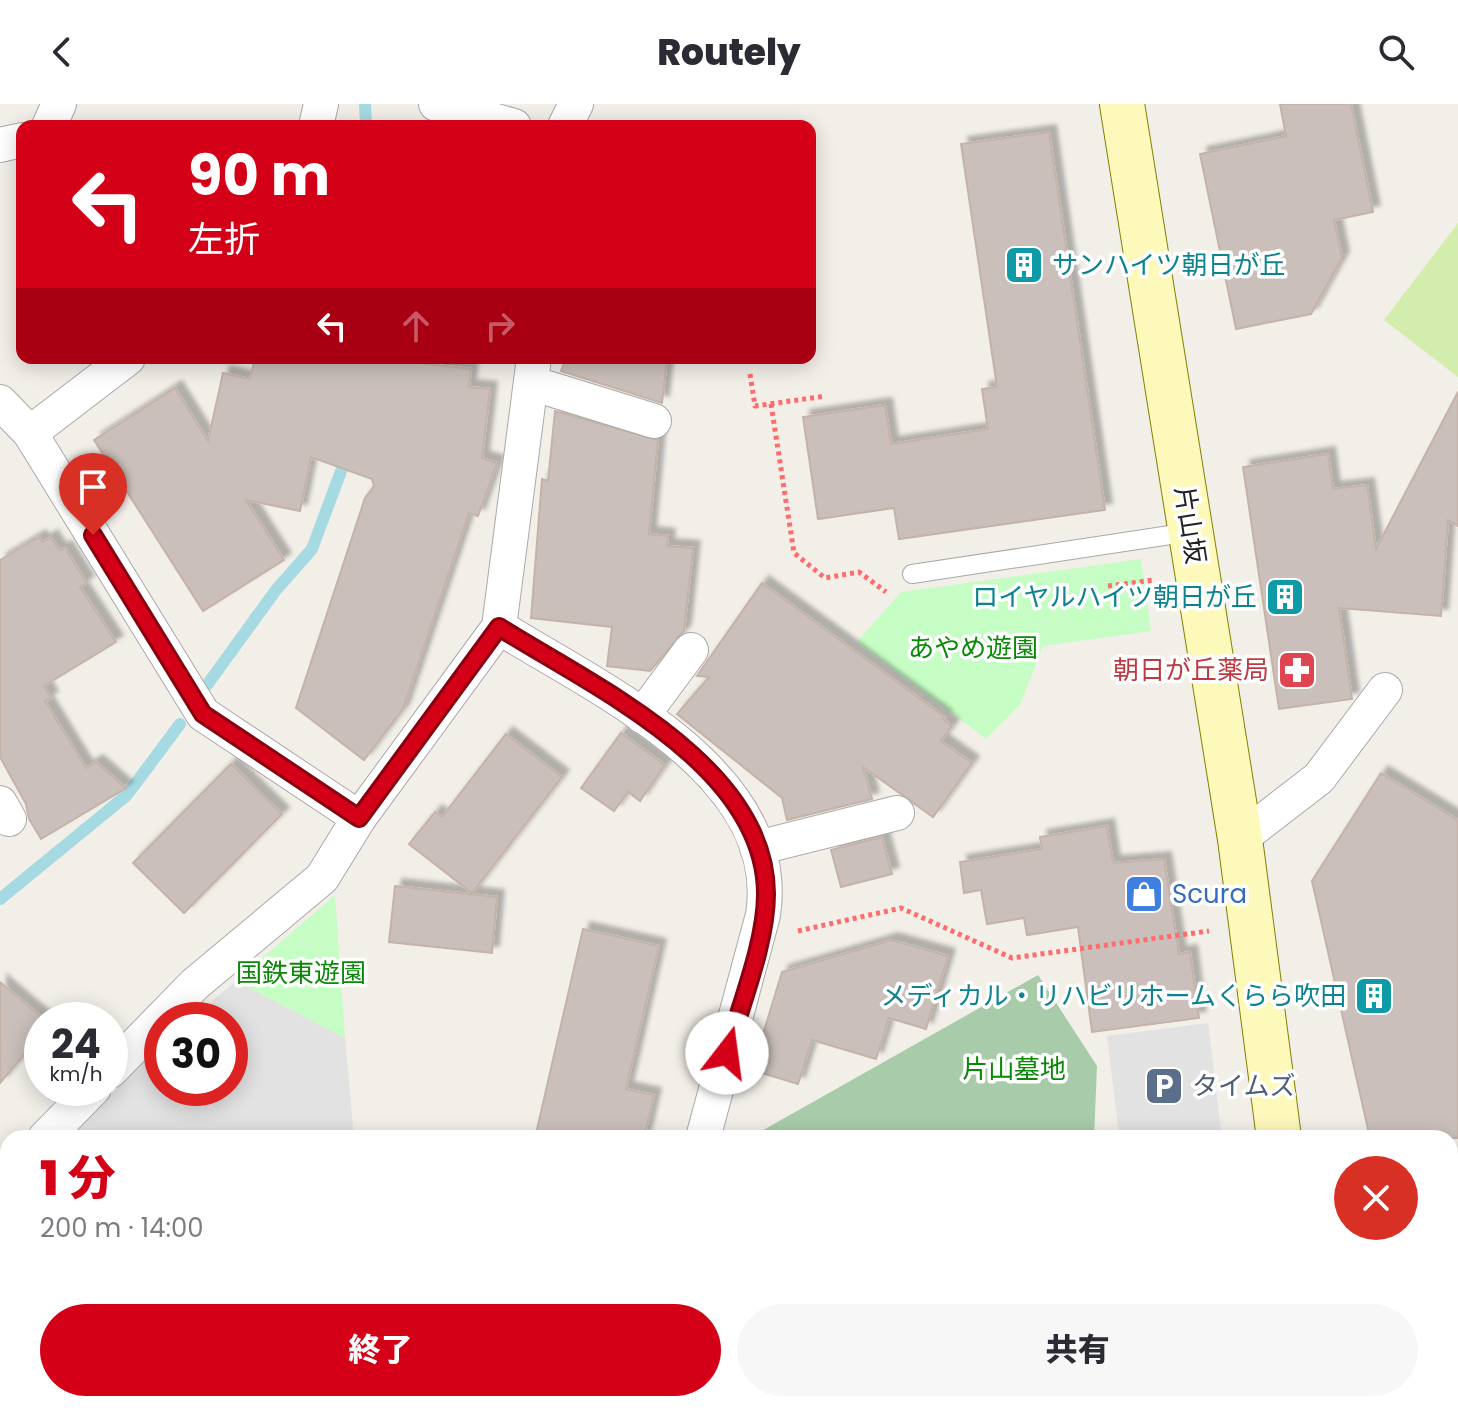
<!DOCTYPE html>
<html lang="ja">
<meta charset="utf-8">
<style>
:root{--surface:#fff;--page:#f7f7f7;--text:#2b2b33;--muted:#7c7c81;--accent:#d30017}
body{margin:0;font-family:Poppins,"Noto Sans JP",sans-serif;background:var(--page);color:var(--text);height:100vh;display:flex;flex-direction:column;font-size:30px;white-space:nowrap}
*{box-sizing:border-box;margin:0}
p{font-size:26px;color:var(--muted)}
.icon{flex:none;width:44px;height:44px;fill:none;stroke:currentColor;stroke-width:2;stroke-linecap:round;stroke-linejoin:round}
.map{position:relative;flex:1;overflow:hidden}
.side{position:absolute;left:0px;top:1026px;width:1458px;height:282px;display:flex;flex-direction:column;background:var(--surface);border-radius:24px 24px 0 0;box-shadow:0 4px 20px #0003}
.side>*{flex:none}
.banner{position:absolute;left:16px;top:16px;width:800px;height:244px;border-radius:16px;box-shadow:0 4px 20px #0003;background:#d30017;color:#fff;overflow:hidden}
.speed{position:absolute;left:24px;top:898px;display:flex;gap:16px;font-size:40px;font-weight:700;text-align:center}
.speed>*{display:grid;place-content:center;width:104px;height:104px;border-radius:50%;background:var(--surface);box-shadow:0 4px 20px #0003;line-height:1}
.speed small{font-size:20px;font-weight:400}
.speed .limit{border:12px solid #d22;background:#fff;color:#111}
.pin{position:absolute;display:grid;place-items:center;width:68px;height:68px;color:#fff;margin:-82px -34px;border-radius:50% 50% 50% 0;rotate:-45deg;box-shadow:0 0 8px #0007}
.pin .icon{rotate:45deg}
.me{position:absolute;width:88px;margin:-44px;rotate:15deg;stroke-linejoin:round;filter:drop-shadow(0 0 6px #0008)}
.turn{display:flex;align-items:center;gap:28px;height:168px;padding:0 40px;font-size:36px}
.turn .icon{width:104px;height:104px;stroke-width:2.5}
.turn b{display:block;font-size:56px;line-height:68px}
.lanes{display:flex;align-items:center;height:76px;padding:0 40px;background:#0003;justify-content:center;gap:40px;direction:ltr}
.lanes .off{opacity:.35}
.round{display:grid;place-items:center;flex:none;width:84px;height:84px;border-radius:42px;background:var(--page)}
.head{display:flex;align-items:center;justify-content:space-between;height:136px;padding:0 40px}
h1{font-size:48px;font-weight:800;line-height:60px;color:var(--accent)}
.action{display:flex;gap:16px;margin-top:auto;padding:16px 40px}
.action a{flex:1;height:92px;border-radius:48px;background:var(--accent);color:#fff;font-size:32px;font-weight:800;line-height:92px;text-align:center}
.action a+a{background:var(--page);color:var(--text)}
header{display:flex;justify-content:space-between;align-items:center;height:104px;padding:0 40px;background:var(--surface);font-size:36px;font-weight:800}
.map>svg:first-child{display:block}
.education{fill:#fffce4}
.grass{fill:#d3eeac}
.cemetery{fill:#a8cca9}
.park{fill:#c6fdc4}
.parking{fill:#e2e2e2}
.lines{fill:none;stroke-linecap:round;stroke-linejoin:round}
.stream{stroke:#a6dae2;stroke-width:12}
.building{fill:#cabfbb;stroke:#c5b2a9;stroke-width:2;filter:url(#shadow)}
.lane-casing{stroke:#a9a9a9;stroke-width:20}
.street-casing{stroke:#a9a9a9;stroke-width:36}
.secondary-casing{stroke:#818100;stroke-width:46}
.path{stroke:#ff6c6d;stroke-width:5;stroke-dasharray:4 4;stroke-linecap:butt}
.lane{stroke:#fff;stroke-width:18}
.street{stroke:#fff;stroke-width:34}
.secondary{stroke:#fdf9bb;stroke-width:44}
.route-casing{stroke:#89000f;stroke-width:20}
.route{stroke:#d30017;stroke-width:14}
.labels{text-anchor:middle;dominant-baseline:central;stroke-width:7;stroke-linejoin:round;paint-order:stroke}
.culture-label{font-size:26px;fill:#0d838f;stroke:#fff;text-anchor:end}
.street-label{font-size:26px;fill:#222;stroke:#fff}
.park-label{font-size:26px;fill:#098906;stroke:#fff}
.health-label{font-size:26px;fill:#be3a42;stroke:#fff;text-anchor:end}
.shop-label{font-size:26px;fill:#366cbe;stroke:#fff;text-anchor:start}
.service-label{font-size:26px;fill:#4e5e75;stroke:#fff;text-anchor:start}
</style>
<header><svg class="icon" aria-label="back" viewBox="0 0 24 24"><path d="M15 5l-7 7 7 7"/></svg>Routely<svg class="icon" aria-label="search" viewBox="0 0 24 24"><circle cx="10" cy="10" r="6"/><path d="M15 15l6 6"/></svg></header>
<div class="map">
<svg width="1458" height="1307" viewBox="0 0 1458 1307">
<defs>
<filter id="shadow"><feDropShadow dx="7" dy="-7" stdDeviation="2" flood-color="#0004"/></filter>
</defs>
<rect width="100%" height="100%" fill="#f2eee8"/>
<!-- education -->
<path class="education" d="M674 1300H1246V1307H662Z"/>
<!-- grass -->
<path class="grass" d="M1458 119V273L1384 216Z"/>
<!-- cemetery -->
<path class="cemetery" d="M1038 871 1097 962 1094 1034H749Z"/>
<!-- park -->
<g class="park">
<path d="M1141 455 1151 527 1043 542 1020 601 986 635 857 538 901 488Z"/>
<path d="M335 791 345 934 236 877Z"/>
</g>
<!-- parking -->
<g class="parking">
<path d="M236 877 345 934 354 1034H68L162 939V984H230V916H189Z"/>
<path d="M1208 919 1222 1034 1119 1032 1107 932Z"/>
<path d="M8 1096V1300H295L294 1307H0V1104Z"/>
</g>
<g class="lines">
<!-- stream -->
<g class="stream">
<path d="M365 0 366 22"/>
<path d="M207 581 276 486 312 445 347 351"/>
<path d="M0 795 127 691 180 620"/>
</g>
</g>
<!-- building -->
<g class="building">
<path d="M1280 0H1351L1373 108 1334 116 1342 154 1311 210 1236 225 1200 50 1286 32Z"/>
<path d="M1049 28 1105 406 899 435 894 404 818 415 803 313 885 301 891 340 988 325 982 285 997 283 961 40Z"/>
<path d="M255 254H418L417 259 471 265 469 283 490 285 482 354 497 359 478 412 469 409 403 605 364 656 296 604 365 394 374 382 372 375 311 353 300 407 246 396 284 456 203 507 94 336 175 284 208 337 223 269 250 275Z"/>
<path d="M566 254H667L662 299 561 267Z"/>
<path d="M1458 288V422L1448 416 1441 512 1339 504 1352 595 1279 605 1243 363 1328 350 1333 385 1367 381 1376 445Z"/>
<path d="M555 307 658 336 649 430 668 432 667 442 693 444 684 527 650 567 607 562 612 523 531 514 542 375 548 377Z"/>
<path d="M39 433 42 438 51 433 59 446 65 444 87 479 80 483 116 538 44 582 51 594 45 597 86 664 96 658 126 684 41 735 29 715 26 700 0 653V456Z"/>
<path d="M762 479 945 613 943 615 952 622 941 637 972 659 933 713 863 663 872 695 787 716 782 694 677 610 709 573 697 572Z"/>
<path d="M621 629 665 661 640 697 628 688 614 707 581 684Z"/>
<path d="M506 630 562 673 472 789 409 740 435 708 442 713Z"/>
<path d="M231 660 282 710 184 809 133 759Z"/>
<path d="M1381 669 1458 716V1034H1370L1312 777Z"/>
<path d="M1107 722 1113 759 1164 755 1179 850 1190 848 1199 914 1092 928 1078 823 1027 831 1024 814 987 820 981 786 964 789 960 758 1042 745 1040 733Z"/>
<path d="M882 733 892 770 841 783 831 746Z"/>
<path d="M395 782 497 793 492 849 389 838Z"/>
<path d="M583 825 659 842 626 985 654 991 644 1034H535Z"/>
<path d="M891 836 948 852 926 925 889 914 876 955 812 936 798 980 752 966 782 868Z"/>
<path d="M0 878 45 916 42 930 0 979Z"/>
</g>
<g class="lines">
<!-- lane casing -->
<g class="lane-casing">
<path id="lane" d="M912 470 1190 428"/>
</g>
<!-- street casing -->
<g class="street-casing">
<g id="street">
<path d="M436 0 514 22"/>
<path d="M49 22 59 0"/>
<path d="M316 22 321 0"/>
<path d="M565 22 576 0"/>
<path d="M0 41 22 36"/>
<path d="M531 279 654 317"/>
<path d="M0 298 30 329 203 610 359 714"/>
<path d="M30 329 128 254"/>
<path d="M499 523C598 585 785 669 763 811L703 1034"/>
<path d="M642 612 691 546"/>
<path d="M0 699 9 715"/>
<path d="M1240 735 1319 674 1385 586"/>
<path d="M757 744 897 709"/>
<path d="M110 967 195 880 322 774 359 714 499 523 534 254"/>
<path d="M45 1034 94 984"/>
<path d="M0 1081 8 1072"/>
<path d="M627 1307 629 1300"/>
</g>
</g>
<!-- secondary casing -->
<g class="secondary-casing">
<g id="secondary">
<path d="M1122 0 1240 735 1279 1034"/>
<path d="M1303 1300V1307"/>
</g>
</g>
<!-- path -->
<g class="path">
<path d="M750 270 755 302 826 292"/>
<path d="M771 300 794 449 825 474 859 468 886 488"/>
<path d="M1108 482 1154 476"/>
<path d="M798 827 901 804 1012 854 1209 827"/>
</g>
<!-- lane -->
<use href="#lane" class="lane"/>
<!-- street -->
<use href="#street" class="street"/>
<!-- secondary -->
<use href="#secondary" class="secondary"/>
</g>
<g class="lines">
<!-- route casing -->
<g class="route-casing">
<path id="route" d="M93 431 203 610 359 714 499 523C592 582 766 661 766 790 766 839 740 902 727 949"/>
</g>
<!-- route -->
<use href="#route" class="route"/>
</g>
<!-- icons -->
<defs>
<g id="building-square" transform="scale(2)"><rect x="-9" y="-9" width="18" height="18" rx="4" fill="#0f9aa8" stroke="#fff"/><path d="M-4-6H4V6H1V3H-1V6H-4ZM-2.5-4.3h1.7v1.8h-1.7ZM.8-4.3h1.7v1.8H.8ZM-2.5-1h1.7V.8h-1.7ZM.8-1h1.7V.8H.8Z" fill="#fff"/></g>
<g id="pharmacy-square" transform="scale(2)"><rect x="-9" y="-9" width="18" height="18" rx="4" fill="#e0444e" stroke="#fff"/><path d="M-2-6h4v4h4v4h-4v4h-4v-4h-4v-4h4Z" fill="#fff"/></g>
<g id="shop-square" transform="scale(2)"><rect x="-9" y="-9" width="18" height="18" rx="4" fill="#3f7fe0" stroke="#fff"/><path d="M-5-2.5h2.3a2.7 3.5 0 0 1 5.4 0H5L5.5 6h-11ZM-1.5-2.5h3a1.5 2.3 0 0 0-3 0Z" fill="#fff"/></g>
<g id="parking-square" transform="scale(2)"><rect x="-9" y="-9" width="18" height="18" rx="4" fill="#5c6f8a" stroke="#fff"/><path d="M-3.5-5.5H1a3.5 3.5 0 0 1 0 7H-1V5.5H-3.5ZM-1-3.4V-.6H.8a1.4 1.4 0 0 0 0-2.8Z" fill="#fff"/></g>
</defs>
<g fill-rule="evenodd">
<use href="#building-square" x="1024" y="161"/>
<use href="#building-square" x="1285" y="493"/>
<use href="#pharmacy-square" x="1297" y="566"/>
<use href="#shop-square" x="1144" y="790"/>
<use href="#building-square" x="1374" y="892"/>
<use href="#parking-square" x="1164" y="982"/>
</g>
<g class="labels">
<!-- culture labels -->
<g class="culture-label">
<text x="1052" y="161" text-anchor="start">サンハイツ朝日が丘</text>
<text x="1257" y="493">ロイヤルハイツ朝日が丘</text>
<text x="1346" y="892">メディカル・リハビリホームくらら吹田</text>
</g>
<!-- street labels -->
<g class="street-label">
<text transform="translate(1190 421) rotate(81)">片山坂</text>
</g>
<!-- park labels -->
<g class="park-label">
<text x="973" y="544">あやめ遊園</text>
<text x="301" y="869">国鉄東遊園</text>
<text x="1014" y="965">片山墓地</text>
</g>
<!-- health labels -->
<g class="health-label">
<text x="1269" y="566">朝日が丘薬局</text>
</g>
<!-- shop labels -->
<g class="shop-label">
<text x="1172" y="790">Scura</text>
</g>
<!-- service labels -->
<g class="service-label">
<text x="1192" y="982">タイムズ</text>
</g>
</g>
</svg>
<div class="speed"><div>24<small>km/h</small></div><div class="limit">30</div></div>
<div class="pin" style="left:93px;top:431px;background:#d93025"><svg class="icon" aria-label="arrive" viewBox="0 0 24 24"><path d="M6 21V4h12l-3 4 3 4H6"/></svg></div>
<svg class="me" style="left:727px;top:949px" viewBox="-20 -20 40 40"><circle r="19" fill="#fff"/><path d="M0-13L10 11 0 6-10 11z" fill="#d30017"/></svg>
<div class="banner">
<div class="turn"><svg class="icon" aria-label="left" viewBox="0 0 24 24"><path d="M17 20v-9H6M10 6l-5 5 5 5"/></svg><div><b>90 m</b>左折</div></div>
<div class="lanes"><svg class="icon" aria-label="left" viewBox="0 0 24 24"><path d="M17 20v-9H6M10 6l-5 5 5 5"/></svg><svg class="icon off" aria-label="ahead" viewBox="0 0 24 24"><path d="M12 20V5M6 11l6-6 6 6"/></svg><svg class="icon off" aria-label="right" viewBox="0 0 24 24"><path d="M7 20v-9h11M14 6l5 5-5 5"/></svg></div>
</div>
<section class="side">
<div class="head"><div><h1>1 分</h1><p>200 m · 14:00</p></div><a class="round" style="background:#d93025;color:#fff"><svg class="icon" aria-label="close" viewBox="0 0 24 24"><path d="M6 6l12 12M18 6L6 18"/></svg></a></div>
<div class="action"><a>終了</a><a>共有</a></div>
</section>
</div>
